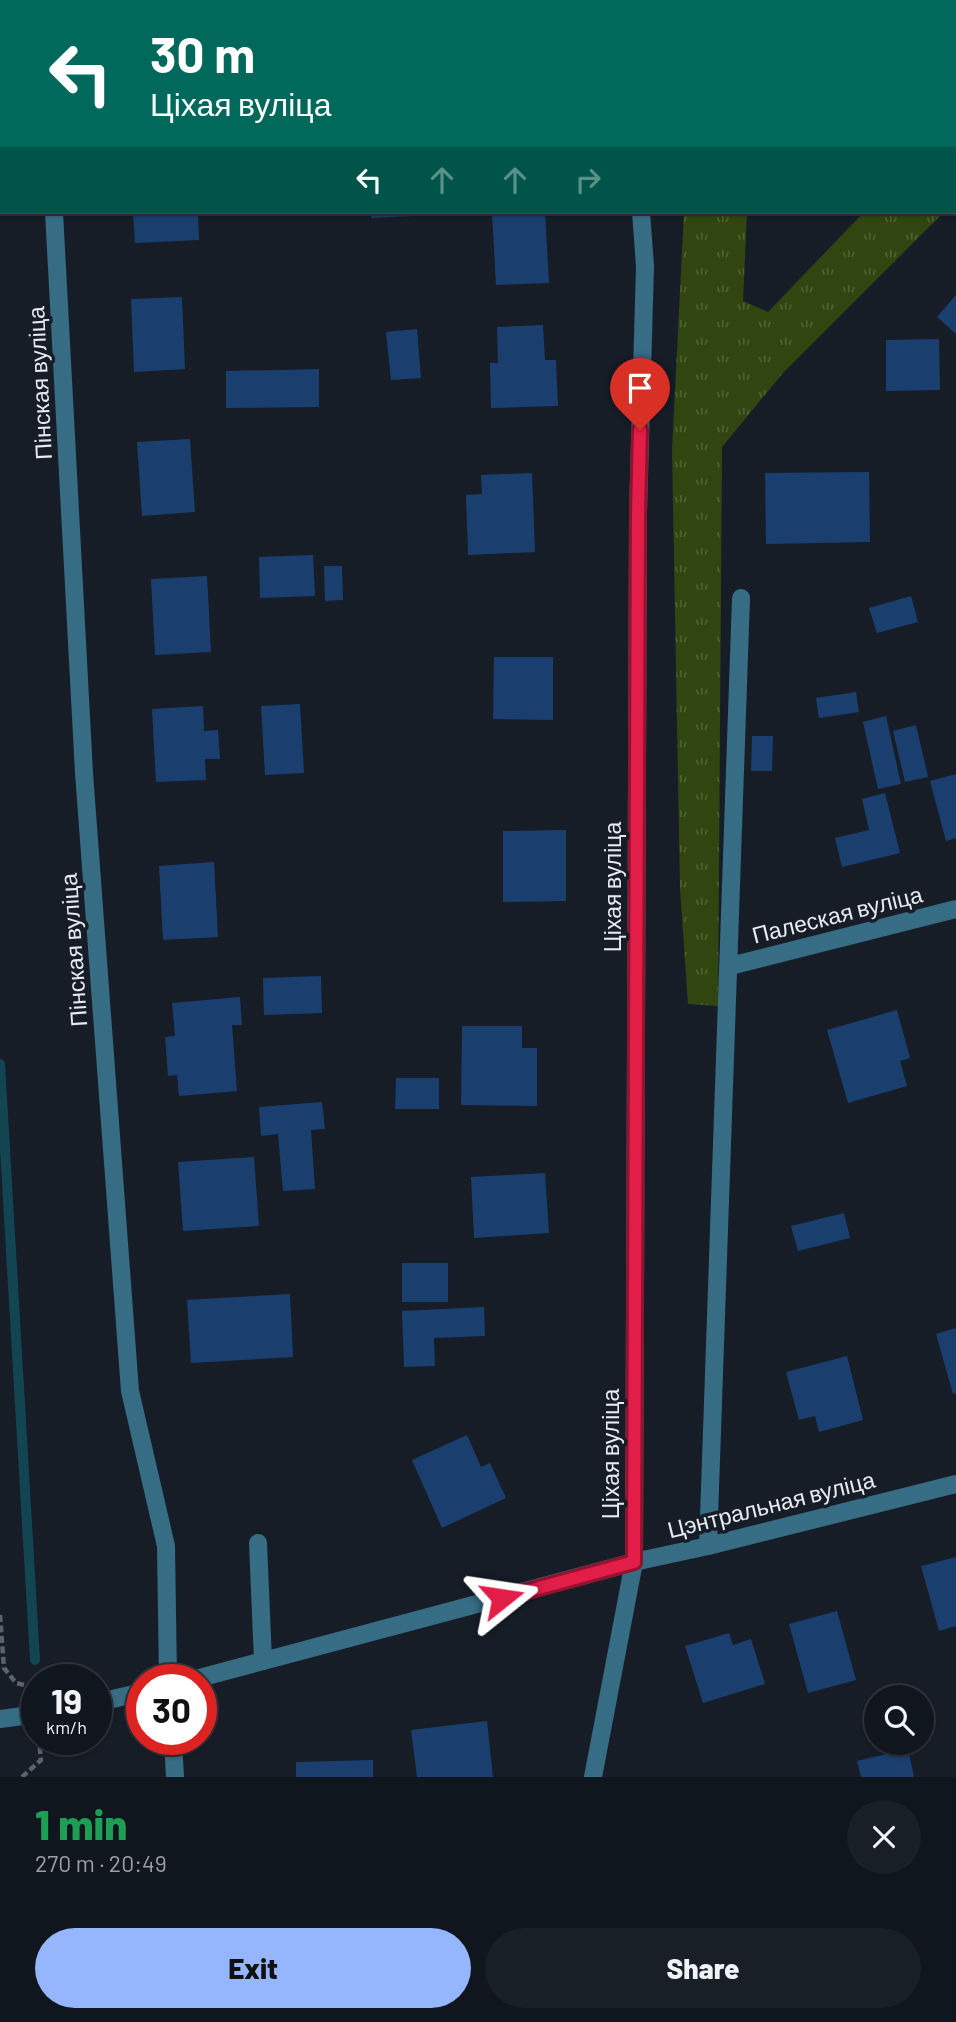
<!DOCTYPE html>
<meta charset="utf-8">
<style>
:root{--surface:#10161d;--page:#191f26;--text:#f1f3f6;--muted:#9c9fa4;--line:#30353b;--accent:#95b6fd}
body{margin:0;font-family:Barlow,sans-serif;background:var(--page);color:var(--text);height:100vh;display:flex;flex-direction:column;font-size:26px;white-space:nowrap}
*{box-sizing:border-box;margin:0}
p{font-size:23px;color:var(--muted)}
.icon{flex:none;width:38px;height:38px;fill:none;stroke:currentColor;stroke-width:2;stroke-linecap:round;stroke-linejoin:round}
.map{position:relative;height:1777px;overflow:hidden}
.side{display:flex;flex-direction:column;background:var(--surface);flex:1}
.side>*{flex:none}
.top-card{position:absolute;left:0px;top:0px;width:957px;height:214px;box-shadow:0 2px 5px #0004,0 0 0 2px var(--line);background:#00695c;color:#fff;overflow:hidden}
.tools{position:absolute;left:864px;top:1685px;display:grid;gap:14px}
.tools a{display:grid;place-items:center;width:70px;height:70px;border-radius:50%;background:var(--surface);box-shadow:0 2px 5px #0004,0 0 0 2px var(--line);font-size:35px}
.speed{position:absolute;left:21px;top:1664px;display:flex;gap:14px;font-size:35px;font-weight:700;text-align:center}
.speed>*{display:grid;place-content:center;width:91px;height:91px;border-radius:50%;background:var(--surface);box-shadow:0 2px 5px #0004,0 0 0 2px var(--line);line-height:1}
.speed small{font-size:18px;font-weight:400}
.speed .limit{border:10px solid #d22;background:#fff;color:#111}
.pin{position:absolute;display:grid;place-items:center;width:60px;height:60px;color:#fff;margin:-72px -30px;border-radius:50% 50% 50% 0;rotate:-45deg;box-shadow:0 0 7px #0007}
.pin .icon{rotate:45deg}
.me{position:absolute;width:77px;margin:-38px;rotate:75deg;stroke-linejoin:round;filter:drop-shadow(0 0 5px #0008)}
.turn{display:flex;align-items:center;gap:24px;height:147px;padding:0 35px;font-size:32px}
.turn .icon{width:91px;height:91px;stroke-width:2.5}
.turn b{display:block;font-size:49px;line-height:60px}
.lanes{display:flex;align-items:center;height:66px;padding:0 35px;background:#0003;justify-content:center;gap:35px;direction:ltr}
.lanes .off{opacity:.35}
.round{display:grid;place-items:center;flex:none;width:74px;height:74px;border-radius:37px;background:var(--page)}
.head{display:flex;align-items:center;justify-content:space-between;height:119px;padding:0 35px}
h1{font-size:42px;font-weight:800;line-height:52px;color:#1e9e55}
.cta{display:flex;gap:14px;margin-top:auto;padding:14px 35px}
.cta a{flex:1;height:80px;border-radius:42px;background:var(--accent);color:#111;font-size:28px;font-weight:800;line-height:80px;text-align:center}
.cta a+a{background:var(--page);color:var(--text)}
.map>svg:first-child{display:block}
.grass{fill:url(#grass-tufts)}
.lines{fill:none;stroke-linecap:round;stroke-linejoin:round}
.stream{stroke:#124551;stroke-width:10}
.building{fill:#1a3f6f}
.path{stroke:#5b626b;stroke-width:4.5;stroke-dasharray:7 3.5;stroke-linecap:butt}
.lane{stroke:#376c85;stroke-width:18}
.street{stroke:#376c85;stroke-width:18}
.route-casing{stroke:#92132f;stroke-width:18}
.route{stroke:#e11d48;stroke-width:12}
.labels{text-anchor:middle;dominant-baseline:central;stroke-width:7;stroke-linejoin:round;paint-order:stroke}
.street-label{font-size:23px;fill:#e6ebf3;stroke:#161d27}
</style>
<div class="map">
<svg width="956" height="1777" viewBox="0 0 956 1777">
<defs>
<pattern id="grass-tufts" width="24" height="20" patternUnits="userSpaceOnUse" patternTransform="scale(1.75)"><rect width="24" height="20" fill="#30450f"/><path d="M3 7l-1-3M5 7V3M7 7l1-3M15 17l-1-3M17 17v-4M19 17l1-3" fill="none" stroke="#4e6032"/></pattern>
</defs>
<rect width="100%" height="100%" fill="#161d27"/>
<!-- grass -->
<path class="grass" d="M684 212H747L743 301 768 312 864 212H944L783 373 722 447 718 1006 688 1004 680 889 672 450Z"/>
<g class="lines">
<!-- stream -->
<path class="stream" d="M0 1064 35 1660"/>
</g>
<!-- building -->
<g class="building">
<path d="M133 212H198L199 240 135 243Z"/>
<path d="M371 212H436V215L371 218Z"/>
<path d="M492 212H545L549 283 496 285Z"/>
<path d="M956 295V334L937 317Z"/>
<path d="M182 297 185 369 134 372 131 299Z"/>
<path d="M543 325 545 360H556L558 406 491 408 490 363H498L497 327Z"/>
<path d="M417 329 421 378 391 380 386 332Z"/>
<path d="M939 339 940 390 886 391V340Z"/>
<path d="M319 369V407L226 408V371Z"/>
<path d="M190 439 195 512 142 516 137 442Z"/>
<path d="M869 472 870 542 766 544 765 473Z"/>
<path d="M532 473 535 552 468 555 466 495 482 494 481 475Z"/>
<path d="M313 555 315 596 260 598 259 557Z"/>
<path d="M324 566H342L343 600 325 601Z"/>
<path d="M207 576 211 652 155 655 151 579Z"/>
<path d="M911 596 918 622 877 633 869 608Z"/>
<path d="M494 657H553V720L493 719Z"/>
<path d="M856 692 859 712 819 718 816 698Z"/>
<path d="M300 704 304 773 265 775 261 706Z"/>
<path d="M203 706 204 731 218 730 220 759H205L206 780 156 782 152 709Z"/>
<path d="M886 716 901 784 878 789 863 722Z"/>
<path d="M916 725 928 777 905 782 893 731Z"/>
<path d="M752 736H773L772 771H751Z"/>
<path d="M956 774V838L946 841 930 781Z"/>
<path d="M885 793 900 853 842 867 835 838 869 830 862 799Z"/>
<path d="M566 830V901L503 902V831Z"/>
<path d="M214 862 218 937 163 940 159 866Z"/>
<path d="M321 976 322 1013 264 1015 263 978Z"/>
<path d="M240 997 242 1025H232L237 1091 179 1096 177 1075 168 1076 165 1037 175 1036 172 1003Z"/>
<path d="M897 1010 910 1058 900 1061 907 1086 848 1103 827 1030Z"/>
<path d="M462 1026H522V1048H537V1106L461 1105Z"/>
<path d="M396 1078H439V1109H395Z"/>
<path d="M322 1102 325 1129 311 1130 315 1189 283 1191 278 1134 261 1136 259 1107Z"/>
<path d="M254 1157 259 1226 183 1231 178 1162Z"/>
<path d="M545 1173 549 1233 474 1238 471 1177Z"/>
<path d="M844 1213 850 1238 798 1251 791 1226Z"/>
<rect x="402" y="1263" width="46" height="39"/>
<path d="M290 1294 293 1357 191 1363 187 1300Z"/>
<path d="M484 1307 485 1336 434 1338 435 1366 404 1367 402 1311Z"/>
<path d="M956 1328V1393L953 1394 936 1334Z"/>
<path d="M847 1356 863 1420 819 1432 815 1416 799 1420 786 1372Z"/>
<path d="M467 1435 481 1467 490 1463 506 1498 442 1528 412 1460Z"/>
<path d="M956 1557V1626L939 1631 921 1566Z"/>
<path d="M837 1611 856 1680 808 1693 789 1624Z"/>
<path d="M729 1633 733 1645 751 1639 765 1684 703 1703 685 1646Z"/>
<path d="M487 1721 493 1777H417L411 1730Z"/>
<path d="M908 1749 914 1777H861L857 1761Z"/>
<path d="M373 1760V1777H296V1762Z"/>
</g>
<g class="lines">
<!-- path -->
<g class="path">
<path d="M0 1615 4 1668 16 1683 33 1687V1690"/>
<path d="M22 1777 41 1760 39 1740"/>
</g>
<!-- lane -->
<g class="lane">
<path d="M258 1543 263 1661"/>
<path d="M708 1546 741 598"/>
<path d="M173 1740 175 1777"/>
</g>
<!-- street -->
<g class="street">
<path d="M43 0V2"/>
<path d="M622 0V2"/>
<path d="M54 212 84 773 130 1391 166 1546 168 1680"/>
<path d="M730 966 956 909"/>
<path d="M192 1680 634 1562 708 1546 956 1484"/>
<path d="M96 1703 142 1692"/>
<path d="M0 1719 37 1714"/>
<path d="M593 1777 634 1562 638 513 645 266 641 212"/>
</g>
</g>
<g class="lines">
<!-- route casing -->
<g class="route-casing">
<path id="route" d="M502 1598 634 1562 638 513 640 430"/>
</g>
<!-- route -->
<use href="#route" class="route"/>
</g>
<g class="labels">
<!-- street labels -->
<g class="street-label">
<text transform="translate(39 383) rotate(-93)">Пінская вуліца</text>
<text transform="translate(612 887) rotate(-90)">Ціхая вуліца</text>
<text transform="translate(837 914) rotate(-14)">Палеская вуліца</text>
<text transform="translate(73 950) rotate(-94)">Пінская вуліца</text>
<text transform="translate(610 1454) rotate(-90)">Ціхая вуліца</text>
<text transform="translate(771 1504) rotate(-14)">Цэнтральная вуліца</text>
</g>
</g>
</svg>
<div class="tools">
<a><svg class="icon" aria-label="search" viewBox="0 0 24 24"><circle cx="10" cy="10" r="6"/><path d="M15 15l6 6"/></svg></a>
</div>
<div class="speed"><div>19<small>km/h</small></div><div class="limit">30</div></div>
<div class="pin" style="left:640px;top:430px;background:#d93025"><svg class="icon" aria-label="arrive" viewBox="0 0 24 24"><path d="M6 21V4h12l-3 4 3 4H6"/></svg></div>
<svg class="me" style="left:502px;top:1598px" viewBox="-20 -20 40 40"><path d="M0-17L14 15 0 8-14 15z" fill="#e11d48" stroke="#fff" stroke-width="4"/></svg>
<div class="top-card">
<div class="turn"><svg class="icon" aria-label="left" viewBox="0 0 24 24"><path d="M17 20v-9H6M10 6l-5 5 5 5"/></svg><div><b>30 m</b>Ціхая вуліца</div></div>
<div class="lanes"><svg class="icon" aria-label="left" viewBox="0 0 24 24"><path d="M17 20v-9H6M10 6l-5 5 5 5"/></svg><svg class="icon off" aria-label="ahead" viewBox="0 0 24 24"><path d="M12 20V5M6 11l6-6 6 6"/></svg><svg class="icon off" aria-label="ahead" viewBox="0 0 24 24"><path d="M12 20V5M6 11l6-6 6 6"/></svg><svg class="icon off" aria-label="right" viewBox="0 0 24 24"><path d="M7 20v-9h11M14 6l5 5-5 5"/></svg></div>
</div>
</div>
<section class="side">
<div class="head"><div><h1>1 min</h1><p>270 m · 20:49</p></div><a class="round"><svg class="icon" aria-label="close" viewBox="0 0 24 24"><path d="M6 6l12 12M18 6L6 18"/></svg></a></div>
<div class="cta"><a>Exit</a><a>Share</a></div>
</section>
